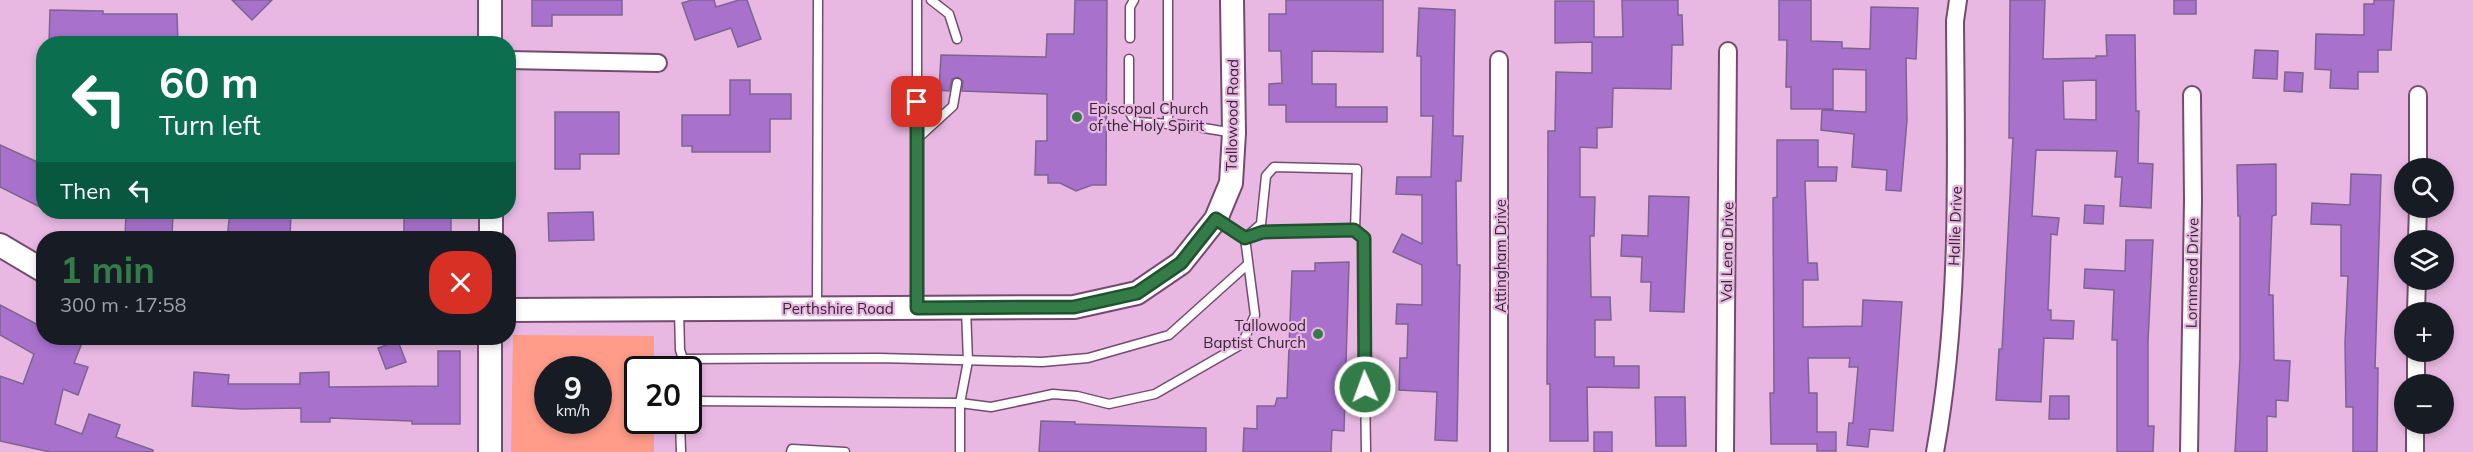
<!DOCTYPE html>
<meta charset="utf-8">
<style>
:root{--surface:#171b24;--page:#20242c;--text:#f1f3f6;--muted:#9ea1a6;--accent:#337c48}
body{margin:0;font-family:Mulish,sans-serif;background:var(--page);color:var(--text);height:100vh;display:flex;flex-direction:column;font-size:22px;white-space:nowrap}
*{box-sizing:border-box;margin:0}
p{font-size:20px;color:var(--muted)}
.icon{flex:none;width:33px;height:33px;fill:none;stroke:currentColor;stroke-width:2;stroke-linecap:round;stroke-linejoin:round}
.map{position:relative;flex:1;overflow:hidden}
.panel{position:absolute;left:36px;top:231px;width:480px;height:114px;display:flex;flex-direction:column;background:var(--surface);border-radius:24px;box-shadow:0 3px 9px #0003}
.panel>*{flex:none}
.guide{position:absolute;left:36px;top:36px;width:480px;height:183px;border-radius:24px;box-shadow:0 3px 9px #0003;background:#0b6e4f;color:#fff;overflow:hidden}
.tools{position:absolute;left:2394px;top:158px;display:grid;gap:12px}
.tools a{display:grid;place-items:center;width:60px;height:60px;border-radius:50%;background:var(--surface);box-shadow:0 3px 9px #0003;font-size:30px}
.speed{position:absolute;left:534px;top:356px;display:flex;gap:12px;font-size:30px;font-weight:700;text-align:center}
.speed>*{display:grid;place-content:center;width:78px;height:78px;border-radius:50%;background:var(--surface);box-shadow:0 3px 9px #0003;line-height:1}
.speed small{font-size:15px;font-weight:400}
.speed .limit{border:3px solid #111;border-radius:9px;background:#fff;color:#111}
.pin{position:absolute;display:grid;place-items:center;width:51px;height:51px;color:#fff;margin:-26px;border-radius:12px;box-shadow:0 3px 9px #0006}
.me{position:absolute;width:66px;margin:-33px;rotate:358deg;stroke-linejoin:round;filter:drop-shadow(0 0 4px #0008)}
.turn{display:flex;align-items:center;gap:21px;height:126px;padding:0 24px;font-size:27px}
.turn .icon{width:78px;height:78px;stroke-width:2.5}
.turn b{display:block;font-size:42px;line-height:51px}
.then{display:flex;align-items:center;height:57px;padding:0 24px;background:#0003;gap:12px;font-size:22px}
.round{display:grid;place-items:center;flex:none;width:63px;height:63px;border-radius:24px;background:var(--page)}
.overview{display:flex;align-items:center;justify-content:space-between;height:102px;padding:0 24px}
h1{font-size:36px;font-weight:700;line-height:45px;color:var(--accent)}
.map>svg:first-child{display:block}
.green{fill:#ff9b89;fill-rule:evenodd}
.building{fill:#a871cc;stroke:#7e6391;stroke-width:1.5;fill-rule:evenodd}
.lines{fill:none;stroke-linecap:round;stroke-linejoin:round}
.lane-casing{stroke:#744b6f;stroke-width:11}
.street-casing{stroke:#744b6f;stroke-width:20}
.secondary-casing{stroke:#744b6f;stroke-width:26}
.lane{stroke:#fff;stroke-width:8}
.street{stroke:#fff;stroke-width:16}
.secondary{stroke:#fff;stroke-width:22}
.route-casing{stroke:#21512f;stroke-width:15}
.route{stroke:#337c48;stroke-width:10}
.poi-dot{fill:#337c48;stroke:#e8b8e2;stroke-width:2}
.labels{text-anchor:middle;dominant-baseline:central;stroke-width:4.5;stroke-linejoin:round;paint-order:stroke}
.poi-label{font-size:15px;fill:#372434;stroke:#e8b8e2;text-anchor:start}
.street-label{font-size:15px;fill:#372434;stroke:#e8b8e2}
</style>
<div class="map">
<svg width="2473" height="452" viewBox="0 0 2473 452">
<rect width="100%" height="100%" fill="#e8b8e2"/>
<!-- green -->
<path class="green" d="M513 335 654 336V369H638V420H654V452H511ZM548 369H598V420H548Z"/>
<!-- building -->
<g class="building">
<path d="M232 0H272L252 20Z"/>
<path d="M532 0H622V15H552V26H532Z"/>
<path d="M692 0H714L716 7 739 0H747L761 39 738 47 731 28 695 40 682 3Z"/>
<path d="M1075 0H1107L1106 185H1092L1076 191 1060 183H1048V175H1035L1036 141H1047V94L962 91 963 81 958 77 952 79 949 91 939 90 941 55 1046 57 1047 34H1074Z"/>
<path d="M1286 0H1383V52L1312 51V84H1336V107H1387V122H1286V105H1269V84L1282 83 1281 51H1269V14H1286Z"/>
<path d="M1622 0H1678V15H1682L1683 45H1672L1671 89 1613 88 1612 127 1597 128V148L1580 147V197H1595L1594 236H1590L1591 297H1610L1611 320H1595V357H1614V366H1639V388L1587 387 1588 441H1550V384H1547L1548 131H1555L1556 72 1592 73V42L1555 43V1H1594V37H1623Z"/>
<path d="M1779 0H1811V41L1842 42V48L1870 49 1871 7 1918 8 1916 59 1906 58 1907 120 1901 191 1886 190 1887 170 1852 167 1854 134 1821 130 1822 110 1866 112V70L1833 69V109H1791V87H1786L1787 40H1779Z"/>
<path d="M2010 0H2045L2043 59 2096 58V56H2107L2106 35H2135L2136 111H2139L2138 163 2153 164 2151 208 2120 206 2122 177H2115L2117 151 2036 150 2032 216 2059 218 2057 235 2051 234 2048 310H2051V320L2074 321 2073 339 2044 338 2041 402 1996 400 1999 349H2002L2013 138H2009ZM2096 80V120L2064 119 2063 81Z"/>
<rect x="2174" y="0" width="22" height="14"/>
<path d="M2374 0H2394L2391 50H2378V72H2358V89L2330 88 2331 70 2315 69 2316 34 2364 35V4H2374Z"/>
<path d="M1419 8 1455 10 1453 136H1463L1461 181H1456L1457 265H1460L1457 441 1435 440 1437 392 1399 390 1400 358H1407L1408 324H1396L1397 304 1422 305V265L1393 252 1402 234 1422 244V195L1396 194 1397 177H1431L1433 116H1421V56H1417Z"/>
<path d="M50 10 103 11V14H177L178 42 49 44Z"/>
<path d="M2255 50 2278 51 2277 79 2253 78Z"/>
<path d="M2285 72 2303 73 2302 92 2284 91Z"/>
<path d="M730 80H750V94H791V119H770V152H692V146H682V115H730Z"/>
<path d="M555 112H619V154H580V169H555Z"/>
<path d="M1777 140H1818V167H1837L1836 181H1805L1808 263H1817L1818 280H1803V327L1862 326 1863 300 1902 302 1893 431 1870 429 1868 447 1847 445 1849 423H1853L1858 367H1849L1850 358H1808L1809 393H1817V432H1836V451H1817V444H1771L1770 393H1774L1773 198 1777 197Z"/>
<path d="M0 145 44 165V209L0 187Z"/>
<path d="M2276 164V215L2272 216 2269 295H2273L2274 360 2290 361 2288 401 2276 400V417L2267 416V452H2235L2240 358V216H2238L2237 165Z"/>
<path d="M2351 174 2381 175 2375 368H2378L2377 452H2353V407H2346L2345 343 2348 276H2341V225L2311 224 2312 203 2350 205Z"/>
<path d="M1649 196 1689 197 1684 312 1650 311 1651 282H1641L1642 257 1621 256 1622 235 1648 236Z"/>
<path d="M2085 205 2104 206 2103 224 2084 223Z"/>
<path d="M126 212H173L172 238H125Z"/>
<path d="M230 212H291L290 238H227Z"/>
<rect x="404" y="212" width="47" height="26"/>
<path d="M593 212 594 240 549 241 548 213Z"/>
<path d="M2126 240H2153L2148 341V426H2154L2153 452H2117V340H2112L2114 290 2084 288 2085 269 2125 271Z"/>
<path d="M1349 262 1344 431 1332 430 1331 452H1243L1244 428 1257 429V406H1275L1277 398H1287L1292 271H1315V263Z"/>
<path d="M0 305 44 328V338H84L74 363 88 367 78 395 63 389 55 424 82 434 89 414 120 425 116 437 153 450V452H50L0 441V376L23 384 34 354 0 335Z"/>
<path d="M398 341 406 362 386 369 378 348Z"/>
<path d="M438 351H460V424H412V421L330 418V422H301V408L242 409 192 406 194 372 229 375 228 384H300V373L329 372V387L438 386Z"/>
<path d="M2050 396H2069V419H2049Z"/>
<path d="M1655 397H1685L1686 446H1656Z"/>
<path d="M1041 421 1075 422V424L1206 428V452H1039Z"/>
<rect x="1594" y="432" width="18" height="20"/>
</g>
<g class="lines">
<!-- lane casing -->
<g class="lane-casing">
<g id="lane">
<path d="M931 0 949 14 957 39"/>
<path d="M1130 38V7L1134 0"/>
<path d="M1129 59V110L1132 117 1138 122 1186 125 1234 133"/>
<path d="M1168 124V0"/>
<path d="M917 139 953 106 957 83"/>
<path d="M1218 221 1245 238 1263 233 1355 230 1363 238 1366 452"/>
<path d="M917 306V0"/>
<path d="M817 308 818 0"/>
<path d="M679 310 680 350 683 359V369"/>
<path d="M683 359 879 358 1042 362 1088 358 1169 335 1247 265"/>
<path d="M688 401 960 403 991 407 1053 394 1077 396 1109 404 1155 394 1242 344 1255 315 1245 238 1261 224 1266 176 1274 167 1357 169 1355 230"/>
<path d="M680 420 681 452"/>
<path d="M791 452 792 449 845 452"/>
<path d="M960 452V403L968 361 966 309"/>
</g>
</g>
<!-- street casing -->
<g class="street-casing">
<g id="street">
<path d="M508 60 658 63"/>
<path d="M1499 60V452"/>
<path d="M2418 95V168"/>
<path d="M2417 240 2418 207"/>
<path d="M2416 312 2417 279"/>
<path d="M2416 384V351"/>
<path d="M1725 452 1728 51"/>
<path d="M1935 452C1961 310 1956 164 1955 21L1958 0"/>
<path d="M2189 452 2193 200 2192 95"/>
<path d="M2415 452V423"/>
</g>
</g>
<!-- secondary casing -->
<g class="secondary-casing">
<g id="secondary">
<path d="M490 0V44"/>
<path d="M491 238V212"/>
<path d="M0 245 44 271"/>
<path d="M508 310 1074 307 1137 293 1181 263 1216 219 1231 183 1234 133 1232 0"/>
<path d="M490 452V338"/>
</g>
</g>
<!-- lane -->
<use href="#lane" class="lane"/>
<!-- street -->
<use href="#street" class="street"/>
<!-- secondary -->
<use href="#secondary" class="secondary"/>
</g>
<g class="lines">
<!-- route casing -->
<g class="route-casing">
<path id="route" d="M917 102V308L1074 307 1137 293 1181 263 1216 219 1245 238 1263 232 1354 230 1364 238 1365 387"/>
</g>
<!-- route -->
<use href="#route" class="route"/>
</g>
<!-- markers -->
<g class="poi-dot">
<circle cx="1077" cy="117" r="6"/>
<circle cx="1318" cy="334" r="6"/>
</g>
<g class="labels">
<!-- poi labels -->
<g class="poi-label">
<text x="1089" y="108">Episcopal Church<tspan x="1089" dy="17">of the Holy Spirit</tspan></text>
<text x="1306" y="325" text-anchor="end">Tallowood<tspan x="1306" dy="17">Baptist Church</tspan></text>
</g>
<!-- street labels -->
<g class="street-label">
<text transform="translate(1232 115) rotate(-89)">Tallowood Road</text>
<text transform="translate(1955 226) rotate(-88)">Hallie Drive</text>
<text transform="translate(1727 252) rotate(-89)">Val Lena Drive</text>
<text transform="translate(1500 256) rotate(-90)">Attingham Drive</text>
<text transform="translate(2192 273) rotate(-89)">Lornmead Drive</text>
<text x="838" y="308">Perthshire Road</text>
</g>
</g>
</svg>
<div class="tools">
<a><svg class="icon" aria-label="search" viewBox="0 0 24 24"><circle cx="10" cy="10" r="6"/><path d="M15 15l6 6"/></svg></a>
<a><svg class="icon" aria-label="layers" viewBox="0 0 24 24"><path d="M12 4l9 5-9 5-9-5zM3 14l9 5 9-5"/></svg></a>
<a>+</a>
<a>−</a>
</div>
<div class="speed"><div>9<small>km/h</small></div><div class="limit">20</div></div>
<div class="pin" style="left:917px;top:102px;background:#d93025"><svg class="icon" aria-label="arrive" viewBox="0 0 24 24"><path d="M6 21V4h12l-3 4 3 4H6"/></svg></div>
<svg class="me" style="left:1365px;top:387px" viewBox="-20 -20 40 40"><circle r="17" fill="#337c48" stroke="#fff" stroke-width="3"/><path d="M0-11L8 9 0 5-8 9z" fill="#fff"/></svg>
<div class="guide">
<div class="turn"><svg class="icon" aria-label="left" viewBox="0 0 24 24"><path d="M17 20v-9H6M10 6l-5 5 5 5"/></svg><div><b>60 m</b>Turn left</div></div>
<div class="then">Then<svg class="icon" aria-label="left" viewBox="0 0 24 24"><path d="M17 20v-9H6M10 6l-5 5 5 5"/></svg></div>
</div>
<section class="panel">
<div class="overview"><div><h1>1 min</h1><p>300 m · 17:58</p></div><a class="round" style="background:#d93025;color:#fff"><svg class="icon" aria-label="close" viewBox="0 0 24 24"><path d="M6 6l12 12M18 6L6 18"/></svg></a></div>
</section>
</div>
